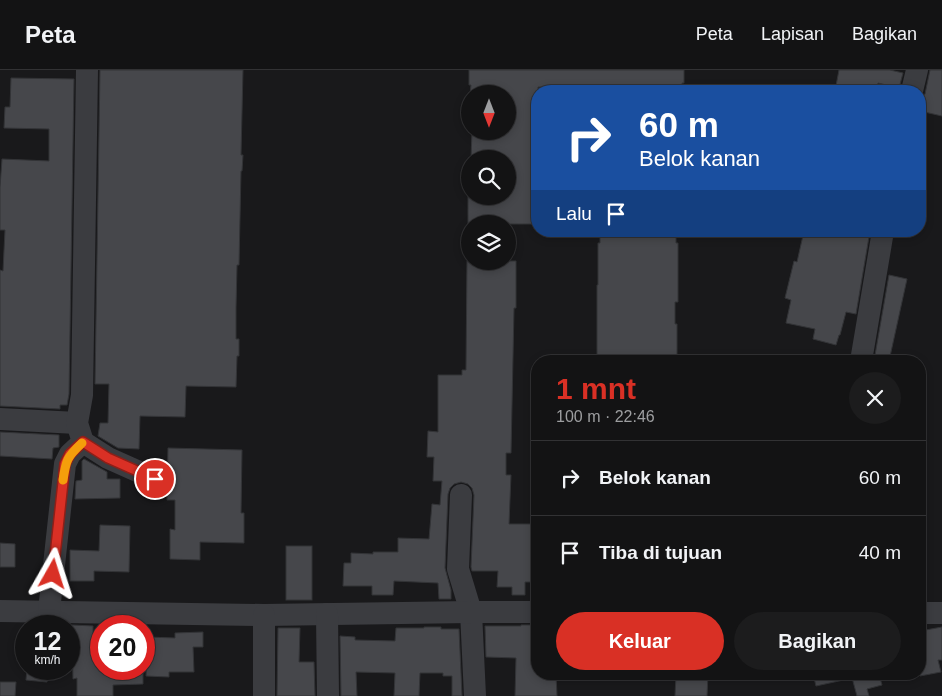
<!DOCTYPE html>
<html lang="id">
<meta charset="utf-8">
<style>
:root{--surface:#131314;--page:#1c1c1d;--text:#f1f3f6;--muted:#9d9ea0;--line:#323234;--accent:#d93025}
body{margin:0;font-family:Helvetica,sans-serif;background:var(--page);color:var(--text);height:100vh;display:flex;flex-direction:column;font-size:19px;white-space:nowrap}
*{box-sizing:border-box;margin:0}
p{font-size:16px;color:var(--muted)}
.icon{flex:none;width:28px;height:28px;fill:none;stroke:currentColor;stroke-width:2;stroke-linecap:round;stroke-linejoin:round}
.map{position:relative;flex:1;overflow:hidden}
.sheet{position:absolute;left:531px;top:285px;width:395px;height:325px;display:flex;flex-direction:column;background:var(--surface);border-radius:20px;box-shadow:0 2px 8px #0003,0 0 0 1px var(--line)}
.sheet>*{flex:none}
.banner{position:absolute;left:531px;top:15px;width:395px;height:152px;border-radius:20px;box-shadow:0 2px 8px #0003,0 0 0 1px var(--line);background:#1a4fa0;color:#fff;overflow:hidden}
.needle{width:32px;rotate:180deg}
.buttons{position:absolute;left:461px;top:15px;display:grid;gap:10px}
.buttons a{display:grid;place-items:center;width:55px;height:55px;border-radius:50%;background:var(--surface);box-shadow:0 2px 8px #0003,0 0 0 1px var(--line);font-size:25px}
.speed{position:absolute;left:15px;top:545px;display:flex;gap:10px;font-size:25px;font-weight:700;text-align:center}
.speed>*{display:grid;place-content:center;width:65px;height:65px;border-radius:50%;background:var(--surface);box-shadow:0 2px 8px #0003,0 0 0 1px var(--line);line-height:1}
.speed small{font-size:12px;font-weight:400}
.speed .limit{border:8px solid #d22;background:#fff;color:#111}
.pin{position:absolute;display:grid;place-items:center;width:42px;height:42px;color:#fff;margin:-21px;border:2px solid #fff;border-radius:50%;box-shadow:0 1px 5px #0007}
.me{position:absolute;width:55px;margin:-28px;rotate:6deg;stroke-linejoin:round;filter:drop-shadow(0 0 4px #0008)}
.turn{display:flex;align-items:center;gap:18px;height:105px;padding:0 25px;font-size:22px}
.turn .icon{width:65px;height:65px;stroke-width:2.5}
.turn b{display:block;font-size:35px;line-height:42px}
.then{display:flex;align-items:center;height:48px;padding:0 25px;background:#0003;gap:10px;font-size:19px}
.round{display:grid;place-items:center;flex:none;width:52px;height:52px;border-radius:26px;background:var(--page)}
.headline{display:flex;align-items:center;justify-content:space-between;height:85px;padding:0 25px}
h1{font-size:30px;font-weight:700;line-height:38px;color:var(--accent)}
.cta{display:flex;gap:10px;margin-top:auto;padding:10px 25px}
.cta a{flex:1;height:58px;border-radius:30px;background:var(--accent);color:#fff;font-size:20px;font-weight:700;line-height:58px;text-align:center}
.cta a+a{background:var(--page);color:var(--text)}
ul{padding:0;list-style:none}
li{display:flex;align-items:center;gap:15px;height:75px;padding:0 25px;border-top:1px solid var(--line)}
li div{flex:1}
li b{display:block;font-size:19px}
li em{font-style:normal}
header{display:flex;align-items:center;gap:30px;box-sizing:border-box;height:70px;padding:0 25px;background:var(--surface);border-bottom:1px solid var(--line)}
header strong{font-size:24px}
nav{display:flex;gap:28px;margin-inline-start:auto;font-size:18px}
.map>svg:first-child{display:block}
.building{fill:#46474b;stroke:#333437}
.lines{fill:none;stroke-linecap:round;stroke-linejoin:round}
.minor{stroke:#3b3c40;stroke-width:22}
.route-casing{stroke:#8d1f18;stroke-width:12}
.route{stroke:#d93025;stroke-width:9}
.slow{stroke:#f59e0b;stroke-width:9}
</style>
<header>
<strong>Peta</strong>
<nav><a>Peta</a><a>Lapisan</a><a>Bagikan</a></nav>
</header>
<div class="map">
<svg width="942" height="626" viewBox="0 0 942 626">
<rect width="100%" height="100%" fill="#19191b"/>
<!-- building -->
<g class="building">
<path d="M100 0H243L241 85H243L242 101H241L239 195H237L236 237V269H239V286H237L236 317 186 316 185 347 140 346 139 379 118 378 98 366 100 353H108L109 314H95Z"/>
<path d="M469 0H684V13H682V21H601V18L538 17V154H468V126H508V89H471L472 61H508V24H470L471 15H469Z"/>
<path d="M839 0H890L903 3 899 18 878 13 877 21H835Z"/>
<path d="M930 0H942V46L920 41V31L925 24Z"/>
<path d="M11 8 74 9 69 324 67 335H60V339L0 336V200L3 201 5 160H0V117L2 89 49 91V59L4 58 5 37H10Z"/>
<path d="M600 161H676V173H678V232H675V254H677V286H667V291H597V215H598V173H600Z"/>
<path d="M804 161H870L856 244 846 242 840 265H839L836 275 813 269 815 259 786 253 791 230 785 228 794 191 797 192Z"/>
<path d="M467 191H516V238H514L511 383H506V405H511L509 454H535L534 488H538V512H525V525H512V517H497L498 501H472L471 497 474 425 472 418 468 414 461 412 454 414 450 418 448 424 445 498 451 520V529H439L438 513 394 511 393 525H372V516H343L344 493H351V483L373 484V482H398V468L429 469 432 434 440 435 442 411H433L434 387H427L428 361 438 362V305H462V300H466Z"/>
<path d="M889 205 907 209 889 291H874Z"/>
<path d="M0 362 59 365V377L53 378 52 389 0 386Z"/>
<path d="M168 378 242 380 241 443H244V473L200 472V490L170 489V459L175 460V430H167Z"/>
<path d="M84 389 107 402V409H120V428L75 429 76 411 82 410V391Z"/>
<path d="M100 455 130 456 129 502 94 501V511H70V480L99 481Z"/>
<path d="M0 473 15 474V497H0Z"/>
<rect x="286" y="476" width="26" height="54"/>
<path d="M72 555 93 556V572L101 571V599H143V614L113 615V626H77V608L73 609Z"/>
<path d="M521 555H538V605L556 604 557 626H515L516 588 486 587 485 556H521Z"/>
<path d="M424 557H441V559H459L462 626H452V606H443V603H420L419 626H394L395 603 356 602 357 626H341L340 566 355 567V570L395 571 396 558H424Z"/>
<path d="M942 557V590H938L941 602 920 606V561Z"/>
<path d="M278 558H300L299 592H314L315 626H277Z"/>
<path d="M203 562V577H193L194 602H169V607L146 606 148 567 175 568V563Z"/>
<path d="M27 599H48L47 612 26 610Z"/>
<path d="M676 604H708L707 626H675Z"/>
<path d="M813 604H848V609L816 616Z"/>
<path d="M851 604H879L882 615 867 619 869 626H857Z"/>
<path d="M0 612H16L15 626H0Z"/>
</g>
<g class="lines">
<!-- minor -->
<g class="minor">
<path d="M912 21 917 0"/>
<path d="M861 291 883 161"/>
<path d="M0 349 77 353"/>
<path d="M83 372 108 388 155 409"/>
<path d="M461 425 458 499 471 542 475 626"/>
<path d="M0 541 264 545 471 542H538"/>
<path d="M49 541 65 394 70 384 83 372 77 353 82 325 87 0"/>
<path d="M920 543H942"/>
<path d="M327 544 328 626"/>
<path d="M264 626V545"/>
</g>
</g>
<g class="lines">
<!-- route casing -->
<g class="route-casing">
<path id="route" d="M53 504 65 394 70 384 83 372 108 388 155 409"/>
</g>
<!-- route -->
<use href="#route" class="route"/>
<!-- slow -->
<path class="slow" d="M63 410C66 390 67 387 82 373"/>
</g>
</svg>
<div class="buttons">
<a><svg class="needle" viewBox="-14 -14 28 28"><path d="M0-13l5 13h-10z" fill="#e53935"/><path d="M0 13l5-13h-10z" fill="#9d9ea0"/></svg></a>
<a><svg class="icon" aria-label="search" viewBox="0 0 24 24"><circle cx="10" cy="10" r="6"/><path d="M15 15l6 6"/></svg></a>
<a><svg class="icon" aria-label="layers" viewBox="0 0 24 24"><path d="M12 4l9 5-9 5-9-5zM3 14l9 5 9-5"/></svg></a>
</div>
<div class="speed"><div>12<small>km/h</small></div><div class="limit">20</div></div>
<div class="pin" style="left:155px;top:409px;background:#d93025"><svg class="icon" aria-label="arrive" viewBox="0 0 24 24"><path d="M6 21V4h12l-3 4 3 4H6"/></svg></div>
<svg class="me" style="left:53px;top:504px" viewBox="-20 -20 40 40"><path d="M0-17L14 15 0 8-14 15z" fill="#d93025" stroke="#fff" stroke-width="4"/></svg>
<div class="banner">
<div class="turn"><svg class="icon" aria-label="right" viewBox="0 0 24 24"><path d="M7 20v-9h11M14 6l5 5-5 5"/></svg><div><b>60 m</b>Belok kanan</div></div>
<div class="then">Lalu<svg class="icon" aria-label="arrive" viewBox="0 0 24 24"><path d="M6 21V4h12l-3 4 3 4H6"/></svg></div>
</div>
<section class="sheet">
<div class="headline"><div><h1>1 mnt</h1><p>100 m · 22:46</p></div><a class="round"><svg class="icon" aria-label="close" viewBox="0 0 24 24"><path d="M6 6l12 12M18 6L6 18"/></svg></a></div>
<ul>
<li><svg class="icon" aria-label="right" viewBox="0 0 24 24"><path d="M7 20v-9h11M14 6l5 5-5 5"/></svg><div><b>Belok kanan</b></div><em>60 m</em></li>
<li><svg class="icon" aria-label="arrive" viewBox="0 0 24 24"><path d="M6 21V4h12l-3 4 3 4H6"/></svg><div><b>Tiba di tujuan</b></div><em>40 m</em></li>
</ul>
<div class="cta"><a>Keluar</a><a>Bagikan</a></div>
</section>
</div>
